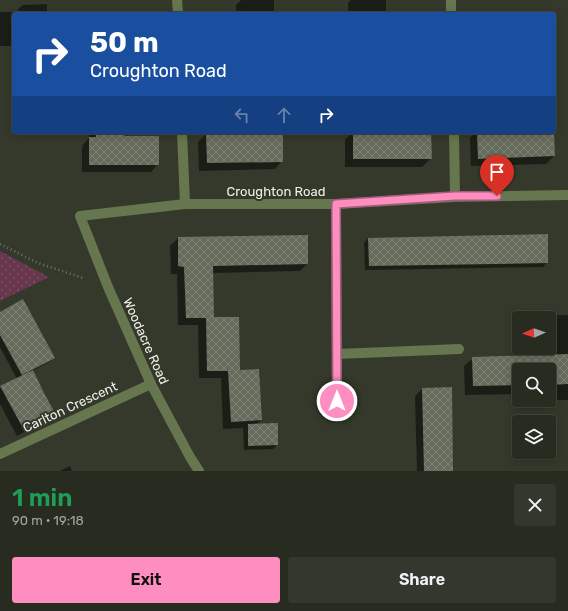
<!DOCTYPE html>
<meta charset="utf-8">
<style>
:root{--surface:#272b20;--page:#33372d;--text:#f1f3f6;--muted:#a4a7a5;--line:#43473e;--accent:#fd8ebf}
body{margin:0;font-family:Rubik,sans-serif;background:var(--page);color:var(--text);height:100vh;display:flex;flex-direction:column;font-size:15px;white-space:nowrap}
*{box-sizing:border-box;margin:0}
p{font-size:13px;color:var(--muted)}
.icon{flex:none;width:22px;height:22px;fill:none;stroke:currentColor;stroke-width:2;stroke-linecap:round;stroke-linejoin:round}
.map{position:relative;height:471px;overflow:hidden}
.side{display:flex;flex-direction:column;background:var(--surface);flex:1}
.side>*{flex:none}
.banner{position:absolute;left:12px;top:12px;width:544px;height:122px;border-radius:4px;box-shadow:0 2px 10px #0003,0 0 0 1px var(--line);background:#1a4fa0;color:#fff;overflow:hidden}
.needle{width:26px;rotate:268deg}
.controls{position:absolute;left:512px;top:311px;display:grid;gap:8px}
.controls a{display:grid;place-items:center;width:44px;height:44px;border-radius:4px;background:var(--surface);box-shadow:0 2px 10px #0003,0 0 0 1px var(--line);font-size:20px}
.pin{position:absolute;display:grid;place-items:center;width:34px;height:34px;color:#fff;margin:-41px -17px;border-radius:50% 50% 50% 0;rotate:-45deg;box-shadow:0 0 4px #0007}
.pin .icon{rotate:45deg}
.me{position:absolute;width:44px;margin:-22px;rotate:0deg;stroke-linejoin:round;filter:drop-shadow(0 0 3px #0008)}
.turn{display:flex;align-items:center;gap:14px;height:84px;padding:0 12px;font-size:18px}
.turn .icon{width:52px;height:52px;stroke-width:2.5}
.turn b{display:block;font-size:28px;line-height:34px}
.lanes{display:flex;align-items:center;height:38px;padding:0 12px;background:#0003;justify-content:center;gap:20px;direction:ltr}
.lanes .off{opacity:.35}
.round{display:grid;place-items:center;flex:none;width:42px;height:42px;border-radius:4px;background:var(--page)}
.head{display:flex;align-items:center;justify-content:space-between;height:68px;padding:0 12px}
h1{font-size:24px;font-weight:600;line-height:30px;color:#1e9e55}
.cta{display:flex;gap:8px;margin-top:auto;padding:8px 12px}
.cta a{flex:1;height:46px;border-radius:4px;background:var(--accent);color:#111;font-size:16px;font-weight:600;line-height:46px;text-align:center}
.cta a+a{background:var(--page);color:var(--text)}
.map>svg:first-child{display:block}
.grass{fill:url(#grass-dots)}
.shadow{fill:#0007}
.building{fill:url(#building-cross-hatch)}
.lines{fill:none;stroke-linecap:round;stroke-linejoin:round}
.path{stroke:#707568;stroke-width:2.5;stroke-dasharray:1 3;stroke-linecap:butt}
.minor{stroke:#66764e;stroke-width:10}
.route-casing{stroke:#a45c7c;stroke-width:10}
.route{stroke:#fd8ebf;stroke-width:7}
.labels{text-anchor:middle;dominant-baseline:central;stroke-width:4;stroke-linejoin:round;paint-order:stroke}
.street-label{font-size:13px;fill:#eef2e9;stroke:#34392b}
</style>
<div class="map">
<svg width="568" height="471" viewBox="0 0 568 471">
<defs>
<pattern id="grass-dots" width="8" height="8" patternUnits="userSpaceOnUse"><rect width="8" height="8" fill="#68374d"/><path d="M2 2h.1M6 6h.1" fill="none" stroke="#7e5467" stroke-width="1.8" stroke-linecap="round"/></pattern>
<pattern id="building-cross-hatch" width="8" height="8" patternUnits="userSpaceOnUse"><rect width="8" height="8" fill="#666c5c"/><path d="M0 0l8 8M0 8l8-8" fill="none" stroke="#7c8173"/></pattern>
</defs>
<rect width="100%" height="100%" fill="#34392b"/>
<!-- grass -->
<path class="grass" d="M0 251 49 277 0 301Z"/>
<!-- shadow -->
<g class="shadow">
<path d="M241 0H274V14H236V5Z"/>
<path d="M351 0H386V14H348V3Z"/>
<path d="M47 4V14H14V46H0V12H19L18 9 23 5Z"/>
<path d="M89 132H123V137L158 164 151 172H82V146L89 138Z"/>
<path d="M239 132H277L282 161 275 169 199 171 198 142 206 134H239Z"/>
<path d="M349 132H430L431 158 422 167H345V139L350 135Z"/>
<path d="M476 132H553L554 156 546 164 471 166 470 138Z"/>
<path d="M178 238 307 264 300 271 212 273 213 318 239 371 258 370 261 420 256 425 277 445 273 449 244 450 243 428 223 429 221 379 223 378H199L198 325H178L177 274H171L170 246Z"/>
<path d="M368 238 547 262 543 267 365 270 364 243Z"/>
<path d="M0 313 54 357 49 362 32 371 54 413 48 419 17 436 0 404V388L17 379 0 347Z"/>
<path d="M552 315H568V400H546H549V370H519V394L465 395 464 366 473 358 544 356V348H549V318Z"/>
<path d="M422 389 452 471H417L415 396Z"/>
<path d="M70 466 72 471H60Z"/>
</g>
<!-- building -->
<g class="building">
<path d="M96 132H124V136H159V165H89V137H96Z"/>
<path d="M246 132H283V162L207 163 206 133Z"/>
<path d="M353 132H431L432 159H353Z"/>
<path d="M477 132H554L555 156 478 159Z"/>
<path d="M548 234V263L369 266 368 238Z"/>
<path d="M308 235V264L213 266 214 317H239L240 370 259 369 262 420 231 422 228 371H231H207L206 318H186L184 267 178 266V237Z"/>
<path d="M23 299 55 358 22 375 0 335V312Z"/>
<path d="M568 354V384L549 385V370H519V385L473 386 472 357Z"/>
<path d="M33 370 44 393 55 413 24 430 0 386Z"/>
<path d="M452 387 453 471H424L422 388Z"/>
<path d="M278 423V445L248 446V424Z"/>
</g>
<g class="lines">
<!-- path -->
<path class="path" d="M0 244 38 263 83 278"/>
<!-- minor -->
<g class="minor">
<path d="M177 0 178 14"/>
<path d="M451 0V14"/>
<path d="M182 132 185 204"/>
<path d="M454 132 455 197"/>
<path d="M336 204 337 416"/>
<path d="M337 354 459 349"/>
<path d="M0 454 151 384"/>
<path d="M199 471 190 457 151 384 108 287 80 216 185 204H336L455 197 568 195"/>
</g>
</g>
<g class="lines">
<!-- route casing -->
<g class="route-casing">
<path id="route" d="M337 401 336 204 455 196H497"/>
</g>
<!-- route -->
<use href="#route" class="route"/>
</g>
<g class="labels">
<!-- street labels -->
<g class="street-label">
<text x="276" y="191">Croughton Road</text>
<text transform="translate(146 341) rotate(66)">Woodacre Road</text>
<text transform="translate(70 407) rotate(-25)">Carlton Crescent</text>
</g>
</g>
</svg>
<div class="controls">
<a><svg class="needle" viewBox="-14 -14 28 28"><path d="M0-13l5 13h-10z" fill="#e53935"/><path d="M0 13l5-13h-10z" fill="#a4a7a5"/></svg></a>
<a><svg class="icon" aria-label="search" viewBox="0 0 24 24"><circle cx="10" cy="10" r="6"/><path d="M15 15l6 6"/></svg></a>
<a><svg class="icon" aria-label="layers" viewBox="0 0 24 24"><path d="M12 4l9 5-9 5-9-5zM3 14l9 5 9-5"/></svg></a>
</div>
<div class="pin" style="left:497px;top:196px;background:#d93025"><svg class="icon" aria-label="arrive" viewBox="0 0 24 24"><path d="M6 21V4h12l-3 4 3 4H6"/></svg></div>
<svg class="me" style="left:337px;top:401px" viewBox="-20 -20 40 40"><circle r="17" fill="#fd8ebf" stroke="#fff" stroke-width="3"/><path d="M0-11L8 9 0 5-8 9z" fill="#fff"/></svg>
<div class="banner">
<div class="turn"><svg class="icon" aria-label="right" viewBox="0 0 24 24"><path d="M7 20v-9h11M14 6l5 5-5 5"/></svg><div><b>50 m</b>Croughton Road</div></div>
<div class="lanes"><svg class="icon off" aria-label="left" viewBox="0 0 24 24"><path d="M17 20v-9H6M10 6l-5 5 5 5"/></svg><svg class="icon off" aria-label="ahead" viewBox="0 0 24 24"><path d="M12 20V5M6 11l6-6 6 6"/></svg><svg class="icon" aria-label="right" viewBox="0 0 24 24"><path d="M7 20v-9h11M14 6l5 5-5 5"/></svg></div>
</div>
</div>
<section class="side">
<div class="head"><div><h1>1 min</h1><p>90 m · 19:18</p></div><a class="round"><svg class="icon" aria-label="close" viewBox="0 0 24 24"><path d="M6 6l12 12M18 6L6 18"/></svg></a></div>
<div class="cta"><a>Exit</a><a>Share</a></div>
</section>
